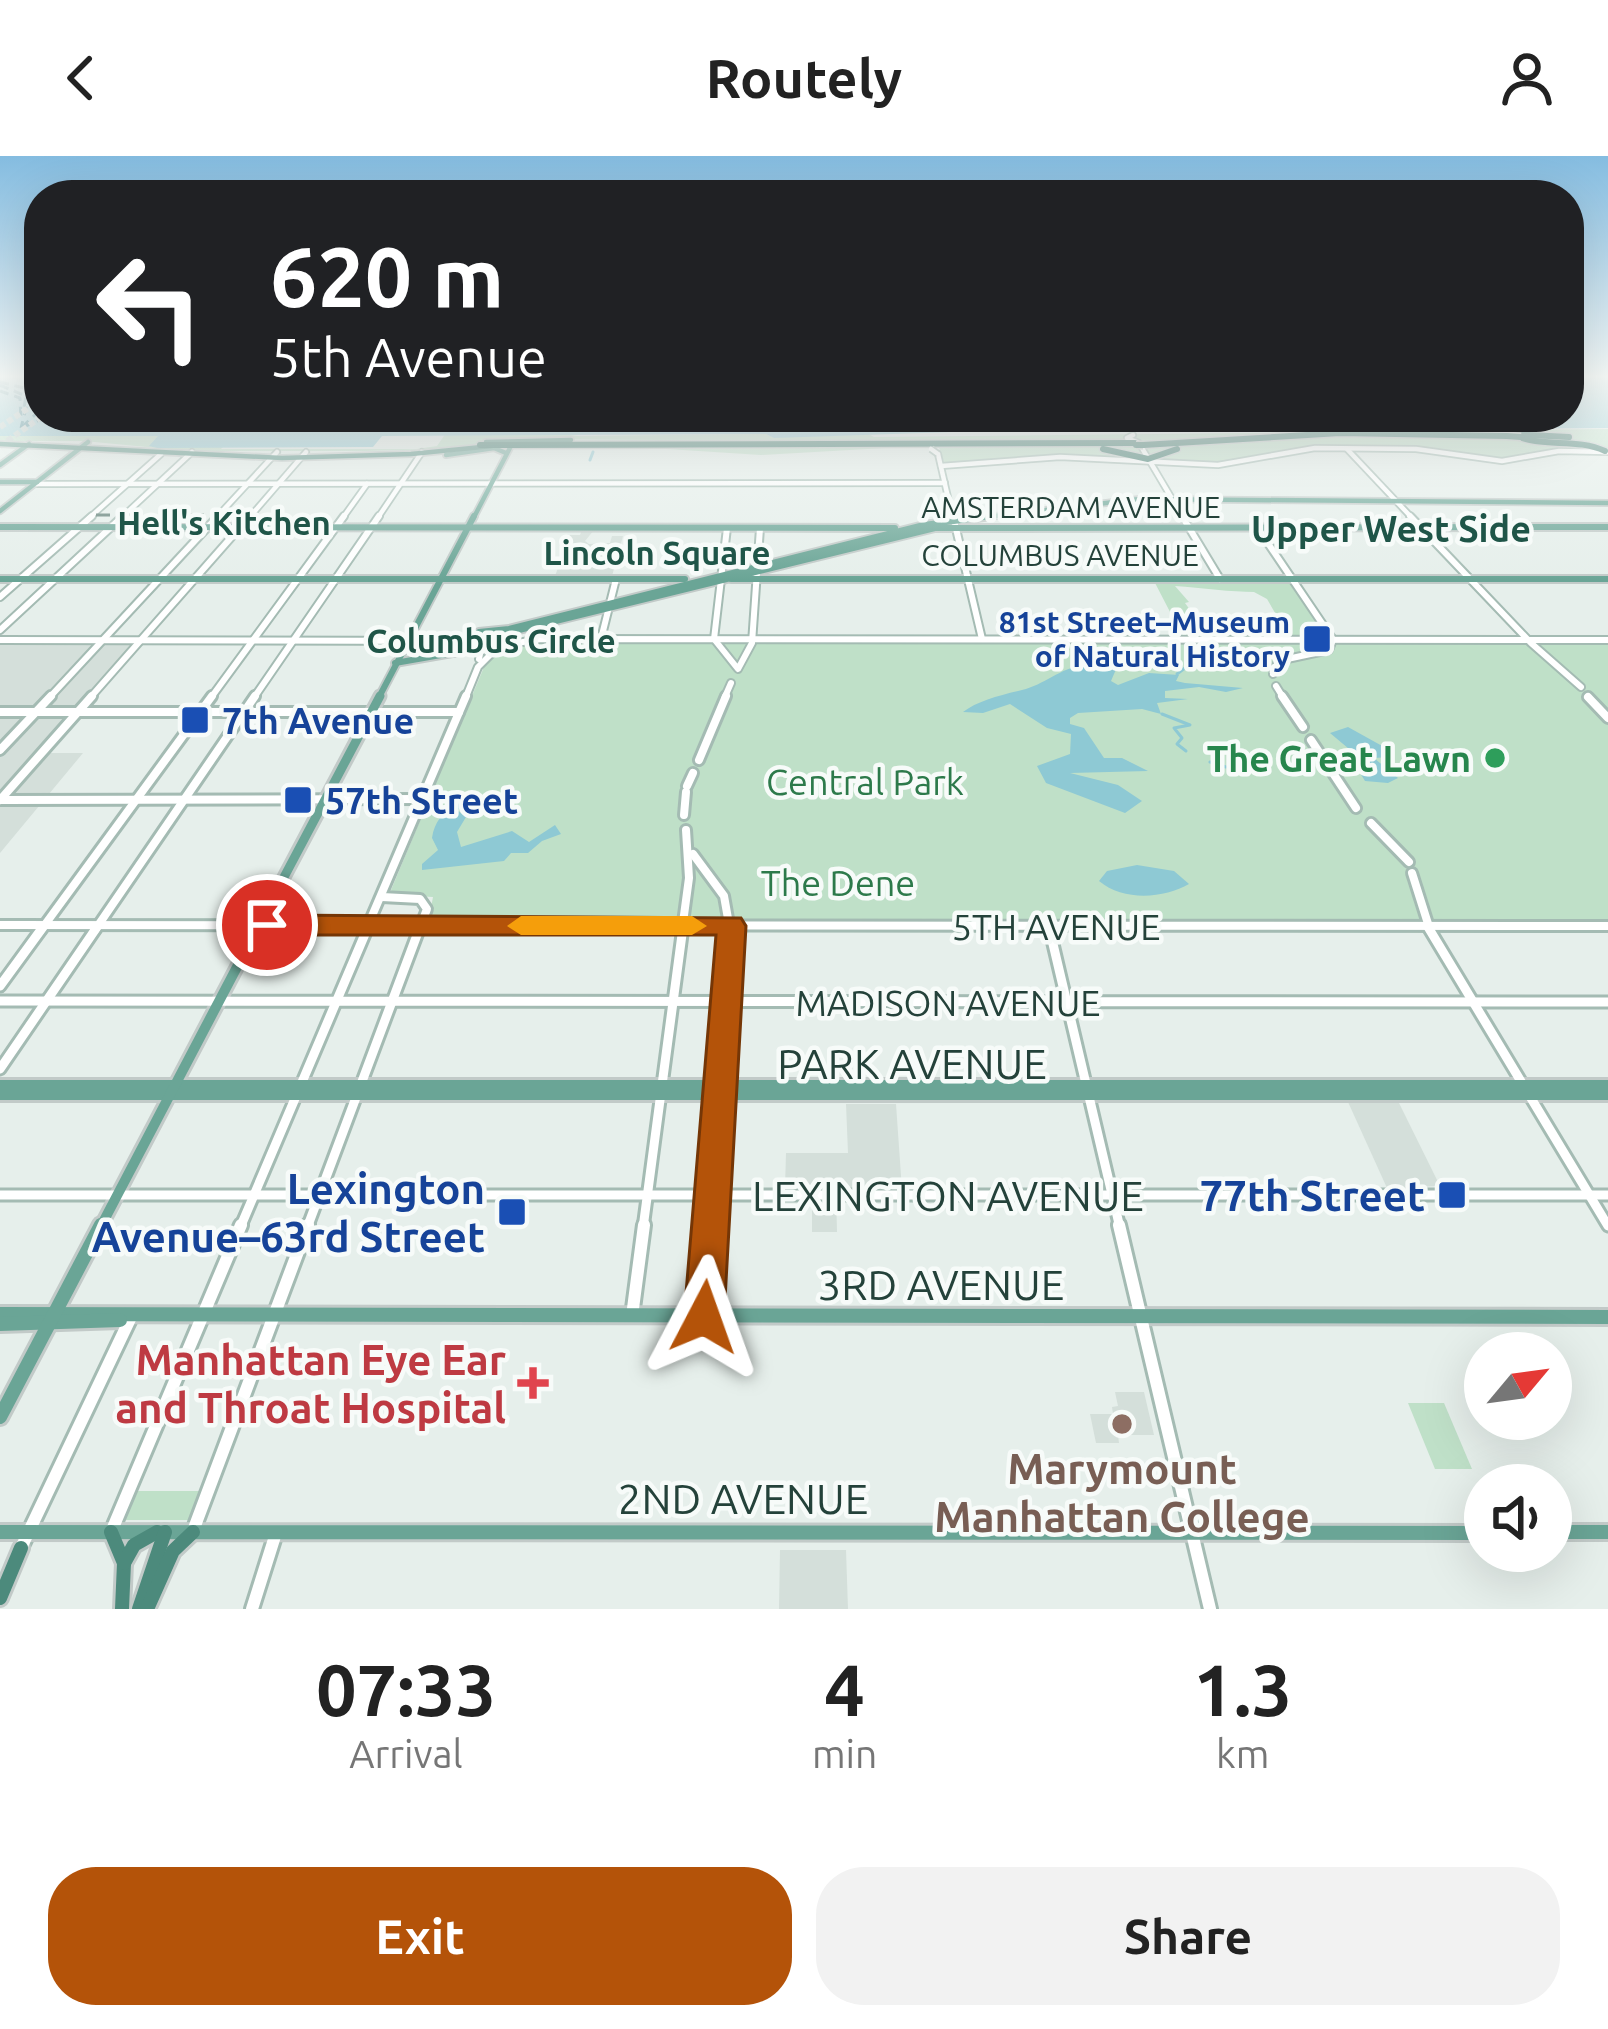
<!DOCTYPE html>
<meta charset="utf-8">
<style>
:root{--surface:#fff;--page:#f2f2f2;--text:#222;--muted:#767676;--accent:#b45309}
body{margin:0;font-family:Ubuntu,sans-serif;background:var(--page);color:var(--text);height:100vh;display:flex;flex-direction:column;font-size:45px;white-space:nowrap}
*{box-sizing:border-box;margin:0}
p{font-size:39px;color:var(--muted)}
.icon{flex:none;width:66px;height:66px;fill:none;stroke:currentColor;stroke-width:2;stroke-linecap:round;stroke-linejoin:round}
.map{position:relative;height:1453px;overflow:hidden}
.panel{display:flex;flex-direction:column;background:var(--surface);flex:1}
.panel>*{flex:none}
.guide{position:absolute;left:24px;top:24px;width:1560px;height:252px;border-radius:48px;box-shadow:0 12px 48px #0002;background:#202124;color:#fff;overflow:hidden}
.needle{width:78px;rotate:61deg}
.buttons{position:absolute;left:1464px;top:1176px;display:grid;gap:24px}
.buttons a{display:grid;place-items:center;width:108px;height:108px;border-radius:50%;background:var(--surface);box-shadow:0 12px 48px #0002;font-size:60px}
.pin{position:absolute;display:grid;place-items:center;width:102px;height:102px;color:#fff;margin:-51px;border:6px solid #fff;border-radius:50%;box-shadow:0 3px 12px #0007}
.me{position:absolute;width:132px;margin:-66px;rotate:4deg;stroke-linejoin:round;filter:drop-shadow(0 0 9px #0008)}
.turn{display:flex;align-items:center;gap:42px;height:252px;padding:0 48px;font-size:54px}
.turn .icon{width:156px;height:156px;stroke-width:2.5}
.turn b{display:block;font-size:84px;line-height:102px}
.eta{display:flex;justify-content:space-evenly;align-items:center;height:204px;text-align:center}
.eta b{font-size:72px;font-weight:600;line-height:84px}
.primary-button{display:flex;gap:24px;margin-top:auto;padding:24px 48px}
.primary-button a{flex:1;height:138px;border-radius:48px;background:var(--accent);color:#fff;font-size:48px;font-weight:600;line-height:138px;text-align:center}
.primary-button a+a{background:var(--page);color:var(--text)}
header{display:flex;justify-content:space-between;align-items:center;height:156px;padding:0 48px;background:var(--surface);font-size:54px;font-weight:600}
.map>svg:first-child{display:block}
.built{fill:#d4dfda}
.green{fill:#bfe0c8;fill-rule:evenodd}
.water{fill:#8ec9d4}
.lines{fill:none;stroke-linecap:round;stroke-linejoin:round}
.stream{stroke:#8ec9d4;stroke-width:3}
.ferry{stroke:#1c6f80;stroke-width:3;stroke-dasharray:9 6;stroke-linecap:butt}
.motorway-tunnel{stroke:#bfccc8;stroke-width:6;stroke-dasharray:6 3;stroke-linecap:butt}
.secondary-far4-casing{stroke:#a4bbb3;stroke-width:8}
.secondary-far3-casing{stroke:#a4bbb3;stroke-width:10}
.secondary-far2-casing{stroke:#a4bbb3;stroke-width:14}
.secondary-far1-casing{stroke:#a4bbb3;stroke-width:15}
.secondary-casing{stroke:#a4bbb3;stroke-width:18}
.primary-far4-casing{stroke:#c2cac8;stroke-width:8}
.primary-far3-casing{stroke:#c2cac8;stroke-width:10}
.primary-far2-casing{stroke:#c2cac8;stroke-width:15}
.primary-far1-casing{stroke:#c2cac8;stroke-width:16}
.primary-casing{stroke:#c2cac8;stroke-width:20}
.trunk-far1-casing{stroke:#c2cac8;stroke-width:8}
.trunk-casing{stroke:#c2cac8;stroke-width:20}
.motorway-casing{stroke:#c2cac8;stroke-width:9}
.secondary-far4{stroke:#fff;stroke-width:4.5}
.secondary-far3{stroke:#fff;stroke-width:6}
.secondary-far2{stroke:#fff;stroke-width:8}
.secondary-far1{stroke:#fff;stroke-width:9}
.secondary{stroke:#fff;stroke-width:12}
.primary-far4{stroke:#6aa596;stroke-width:4.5}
.primary-far3{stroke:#6aa596;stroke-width:6}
.primary-far2{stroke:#6aa596;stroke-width:9}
.primary-far1{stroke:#6aa596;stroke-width:10}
.primary{stroke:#6aa596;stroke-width:14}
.trunk-far1{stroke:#4c8a7c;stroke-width:4.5}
.trunk{stroke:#4c8a7c;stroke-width:14}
.motorway{stroke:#2f6f62;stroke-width:6}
.rail{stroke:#5f7d75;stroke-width:3;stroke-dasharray:14 6;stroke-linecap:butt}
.secondary-bridge-casing{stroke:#a4bbb3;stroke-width:8;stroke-linecap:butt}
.motorway-bridge-casing{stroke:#c2cac8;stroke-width:9;stroke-linecap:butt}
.secondary-bridge{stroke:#fff;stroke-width:4.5}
.motorway-bridge{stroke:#2f6f62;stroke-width:6}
.route{fill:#b45309;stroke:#753606;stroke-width:3}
.slow{fill:#f59e0b}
.transit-dot{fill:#1a4fb4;stroke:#f7fbf9;stroke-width:4.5}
.leisure-dot{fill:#2e9e5b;stroke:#f7fbf9;stroke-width:4.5}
.health-dot{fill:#e0444e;stroke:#f7fbf9;stroke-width:4.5}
.education-dot{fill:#8d6e63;stroke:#f7fbf9;stroke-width:4.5}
.labels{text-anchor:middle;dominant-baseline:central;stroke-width:9;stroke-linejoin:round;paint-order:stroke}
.far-street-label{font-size:30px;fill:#24423a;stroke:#f7fbf9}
.far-transit-label{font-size:30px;font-weight:bold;fill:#164399;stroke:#f7fbf9;text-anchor:end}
.far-neighbourhood-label{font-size:33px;font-weight:bold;fill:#1f5548;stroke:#f7fbf9}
.far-quarter-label{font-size:36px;font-weight:bold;fill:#1f5548;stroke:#f7fbf9}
.transit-label{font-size:36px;font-weight:bold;fill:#164399;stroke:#f7fbf9;text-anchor:start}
.leisure-label{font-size:36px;font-weight:bold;fill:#27864d;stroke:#f7fbf9;text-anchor:end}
.park-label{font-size:36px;fill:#2d7a4b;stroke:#f7fbf9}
.street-label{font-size:36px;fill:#24423a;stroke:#f7fbf9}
.near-street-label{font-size:42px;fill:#24423a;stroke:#f7fbf9}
.near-transit-label{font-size:42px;font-weight:bold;fill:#164399;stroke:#f7fbf9;text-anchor:end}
.near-health-label{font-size:42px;font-weight:bold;fill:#be3a42;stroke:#f7fbf9;text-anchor:end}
.near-education-label{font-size:42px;font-weight:bold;fill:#785e54;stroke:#f7fbf9}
</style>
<header><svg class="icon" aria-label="back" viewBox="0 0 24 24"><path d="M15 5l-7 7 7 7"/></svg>Routely<svg class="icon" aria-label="person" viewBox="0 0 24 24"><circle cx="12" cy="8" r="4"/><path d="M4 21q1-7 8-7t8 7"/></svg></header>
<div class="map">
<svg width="1608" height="1453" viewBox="0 0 1608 1453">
<rect width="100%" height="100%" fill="#e6efeb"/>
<!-- built -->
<g class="built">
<path d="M582 374H594L585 385 589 388 610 387 612 380H623L612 420H555L570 379H580Z"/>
<path d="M0 486H135L40 597H83L0 697Z"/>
<path d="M1348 946 1399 947 1440 1030 1387 1032Z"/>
<path d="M846 948H896L902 1034H836L837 1076H812V1032H785L786 997H848Z"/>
<path d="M1115 1236H1144L1154 1279H1118L1119 1287H1096L1090 1258H1113L1112 1251 1118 1250Z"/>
<path d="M780 1394H846L848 1453H779Z"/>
</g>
<!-- green -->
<g class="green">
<path d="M39 261H253L221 293H416L437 290 457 261 577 280 766 278 775 282 837 261 874 281 1608 273V294H1549L1492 303 1430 293 1314 291 1218 308 1059 300 945 309 938 289 761 299 651 292 657 284 511 283 443 293 365 295H189L84 285H0V270Z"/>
<path d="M1154 425H1288L1326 480 1183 481ZM1175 430C1202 432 1232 436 1254 436L1267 443 1285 474 1201 477V469L1185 447 1189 446Z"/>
<path d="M515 487H1608V766L429 762 433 741 394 739 391 734 489 499Z"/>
<path d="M1408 1247H1444L1472 1313H1435Z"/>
<path d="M134 1335H204L192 1364H123Z"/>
</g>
<!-- water -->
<g class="water">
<path d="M0 221H39V261H1569V221H1608V272L952 276 774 282 766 278 382 280 373 291 157 292 149 290 158 280H0Z"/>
<path d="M1084 509 1117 511 1111 525 1118 529 1149 517 1179 519 1176 525 1185 527 1243 532 1226 536 1199 531 1165 535V542L1188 543 1157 547 1161 558 1142 553 1078 557 1070 562V568L1084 572 1104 602H1122L1148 615 1070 617 1118 629 1142 645 1125 657 1046 627 1037 610 1070 598 1071 578 1047 572 1010 548 983 557 963 556C977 545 1000 539 1022 534 1044 529 1060 512 1084 509Z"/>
<path d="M1348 571 1384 591 1389 601 1374 602 1398 622 1388 627 1365 625 1357 612 1367 608 1330 577Z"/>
<path d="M495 637 502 642 485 643 457 654 466 661 457 676 461 691 512 675 529 686 555 669 561 678 542 685 528 697H511L504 705 422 714V708L438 694 432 682C437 650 465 644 495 637Z"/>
<path d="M1137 709 1174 715 1189 728C1165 742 1124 746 1099 725L1107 715Z"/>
</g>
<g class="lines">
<!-- stream -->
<g class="stream">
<path d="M590 304 593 296"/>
<path d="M1177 518 1198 502"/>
<path d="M1162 558 1190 569 1174 572 1182 582 1177 588 1186 595"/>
<path d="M1210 606 1226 611"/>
</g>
<!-- ferry -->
<g class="ferry">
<path d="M0 226 24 232 29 240 21 272"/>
<path d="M0 229 26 240 24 252"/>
<path d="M0 235 20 242 21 264"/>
<path d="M22 271 39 255"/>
<path d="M23 271 47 261"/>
</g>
<!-- motorway-tunnel -->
<g class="motorway-tunnel">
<path d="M0 271 39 245"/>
<path d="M0 290 41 261"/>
</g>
<!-- secondary-far4 casing -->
<g class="secondary-far4-casing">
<g id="secondary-far4">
<path d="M1133 279 1127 282 1139 287 1184 363"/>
<path d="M1347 293 1413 363"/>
<path d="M938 298 953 363"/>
<path d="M941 310 1060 301 1218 309 1315 292 1416 293 1502 305 1559 295 1608 296"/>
<path d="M36 328 945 327"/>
<path d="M88 363 161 298"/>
<path d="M120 363 192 296"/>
<path d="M215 363 277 296"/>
<path d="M248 363 306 296"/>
<path d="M342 363 367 328"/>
<path d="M377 363 422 296"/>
</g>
</g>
<!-- secondary-far3 casing -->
<g class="secondary-far3-casing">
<g id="secondary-far3">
<path d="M953 360 982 483"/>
<path d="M1182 360 1220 423"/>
<path d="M1410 360 1531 487 1581 531"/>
<path d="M1257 371 1332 482"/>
<path d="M727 372 714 483 738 513 752 487 760 372"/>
<path d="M0 441 92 360"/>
<path d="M0 474 123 360"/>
<path d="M601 483 616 423"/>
<path d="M0 484 468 485"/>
<path d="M505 489 541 483 1608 484"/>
<path d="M471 491 480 498 479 503"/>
<path d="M1273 518 1278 505 1329 494 1333 484"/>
<path d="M1276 530 1284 543"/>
<path d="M48 543 218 360"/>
<path d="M89 543 250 360"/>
<path d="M210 543 344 360"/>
<path d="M253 543 379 360"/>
<path d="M465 543 478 511 497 492"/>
<path d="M724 543 731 527"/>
</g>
</g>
<!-- secondary-far2 casing -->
<g class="secondary-far2-casing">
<g id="secondary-far2">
<path d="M1282 540 1303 571"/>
<path d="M1588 541 1608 562"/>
<path d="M0 556H459"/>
<path d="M1311 584 1356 652"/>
<path d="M0 594 51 540"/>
<path d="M699 604 726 540"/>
<path d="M687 630 693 617"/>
<path d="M0 644 92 540"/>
<path d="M0 644 422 643"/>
<path d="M684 659 686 636"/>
<path d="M1371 667 1409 706"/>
<path d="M693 698 724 740 730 774"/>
<path d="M1412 717 1430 774"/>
<path d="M382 741 420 743 427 753 419 774"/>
<path d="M0 769 1608 770"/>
<path d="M41 774 212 540"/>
<path d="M95 774 255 540"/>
<path d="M366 774 466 540"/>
<path d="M682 774 689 722 686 674"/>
</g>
</g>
<!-- secondary-far1 casing -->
<g class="secondary-far1-casing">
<g id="secondary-far1">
<path d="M1049 771 1120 1072"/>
<path d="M1428 771 1608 1070"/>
<path d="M0 830 43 771"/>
<path d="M0 845 1608 846"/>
<path d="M0 913 97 771"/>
<path d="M0 1039H1608"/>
<path d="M240 1072 368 771"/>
<path d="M307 1072 420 771"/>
<path d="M643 1072 683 771"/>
<path d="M710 1072 730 771"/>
</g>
</g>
<!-- secondary casing -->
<g class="secondary-casing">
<g id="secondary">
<path d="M1119 1069 1210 1453"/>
<path d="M632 1160 644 1069"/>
<path d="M704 1161 710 1069"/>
<path d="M112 1374 241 1069"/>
<path d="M193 1375 308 1069"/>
<path d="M21 1392 131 1161"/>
<path d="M252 1453 276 1377"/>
</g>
</g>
<!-- primary-far4 casing -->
<g class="primary-far4-casing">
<g id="primary-far4">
<path d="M446 299 494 292 506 297"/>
<path d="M0 309 29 288"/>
<path d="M0 326H37"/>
<path d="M0 355 88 286"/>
<path d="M473 363 512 288"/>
<path d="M970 363 1140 343 1608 347"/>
</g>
</g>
<!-- primary-far3 casing -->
<g class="primary-far3-casing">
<g id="primary-far3">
<path d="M0 371 895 372"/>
<path d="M935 372 519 474 489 494 468 487 479 476 509 473 924 369 991 360"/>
<path d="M935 372 1608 371"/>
<path d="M0 423H685"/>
<path d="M731 423H1608"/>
<path d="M395 507 458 496 469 489"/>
<path d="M378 543 474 360"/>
</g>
</g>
<!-- primary-far2 casing -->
<g class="primary-far2-casing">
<path id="primary-far2" d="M256 774 380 540"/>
</g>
<!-- primary-far1 casing -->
<g class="primary-far1-casing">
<g id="primary-far1">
<path d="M0 929H1608"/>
<path d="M0 939H1608"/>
<path d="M100 1072 258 771"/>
</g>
</g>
<!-- primary casing -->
<g class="primary-casing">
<g id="primary">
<path d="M0 1158 1608 1161"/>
<path d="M0 1168 120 1164"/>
<path d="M0 1261 101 1069"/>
<path d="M0 1376 1485 1377"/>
<path d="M1551 1376H1608"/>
</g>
</g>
<!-- trunk-far1 casing -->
<g class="trunk-far1-casing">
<g id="trunk-far1">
<path d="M486 286 571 284"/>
<path d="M0 288 282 302 411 298 492 290"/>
</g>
</g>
<!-- trunk casing -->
<g class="trunk-casing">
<g id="trunk">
<path d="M111 1376 124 1407 122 1453"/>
<path d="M124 1407 134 1389 157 1376"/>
<path d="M0 1442 21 1392"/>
<path d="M139 1453 165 1376"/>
<path d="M147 1453 173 1395 193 1376"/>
</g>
</g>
<!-- motorway casing -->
<g class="motorway-casing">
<g id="motorway">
<path d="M1512 278C1542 293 1575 281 1605 295"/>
<path d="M1512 278 1569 281"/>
<path d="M480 289 1135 287"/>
<path d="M1143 289 1340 277 1507 280"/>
<path d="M1103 293 1148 303 1177 293"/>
</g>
</g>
<!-- secondary-far4 -->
<use href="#secondary-far4" class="secondary-far4"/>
<!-- secondary-far3 -->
<use href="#secondary-far3" class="secondary-far3"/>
<!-- secondary-far2 -->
<use href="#secondary-far2" class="secondary-far2"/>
<!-- secondary-far1 -->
<use href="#secondary-far1" class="secondary-far1"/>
<!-- secondary -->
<use href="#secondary" class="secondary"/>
<!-- primary-far4 -->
<use href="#primary-far4" class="primary-far4"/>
<!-- primary-far3 -->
<use href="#primary-far3" class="primary-far3"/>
<!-- primary-far2 -->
<use href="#primary-far2" class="primary-far2"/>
<!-- primary-far1 -->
<use href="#primary-far1" class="primary-far1"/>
<!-- primary -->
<use href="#primary" class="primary"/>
<!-- trunk-far1 -->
<use href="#trunk-far1" class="trunk-far1"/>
<!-- trunk -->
<use href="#trunk" class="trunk"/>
<!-- motorway -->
<use href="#motorway" class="motorway"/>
<!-- rail -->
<g class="rail">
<path d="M96 359H120"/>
<path d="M190 359H215"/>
</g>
<!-- secondary-bridge casing -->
<g class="secondary-bridge-casing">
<path id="secondary-bridge" d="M931 293 938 298"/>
</g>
<!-- motorway-bridge casing -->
<g class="motorway-bridge-casing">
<g id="motorway-bridge">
<path d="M1507 280 1521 281"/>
<path d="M1136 289H1143"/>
</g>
</g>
<!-- secondary-bridge -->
<use href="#secondary-bridge" class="secondary-bridge"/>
<!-- motorway-bridge -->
<use href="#motorway-bridge" class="motorway-bridge"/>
</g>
<!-- sky -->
<linearGradient id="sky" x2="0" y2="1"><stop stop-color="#84bce0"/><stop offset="0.52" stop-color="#f4f8f6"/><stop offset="1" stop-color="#f4f8f6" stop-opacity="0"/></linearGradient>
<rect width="1608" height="424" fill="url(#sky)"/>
<!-- route -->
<path class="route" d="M267 759 741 762 746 770 724 1161 718 1175 704 1180 690 1175 684 1161 716 779H267L253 769Z"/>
<!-- slow -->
<path class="slow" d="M521 760H692L707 770 692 779H521L507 770Z"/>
<!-- markers -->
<g class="transit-dot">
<rect x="1302" y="468" width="30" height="30" rx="6"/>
<rect x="180" y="549" width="30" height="30" rx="6"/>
<rect x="283" y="629" width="30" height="30" rx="6"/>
<rect x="1437" y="1024" width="30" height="30" rx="6"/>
<rect x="497" y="1041" width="30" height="30" rx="6"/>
</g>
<circle class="leisure-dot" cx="1495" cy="602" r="12"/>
<path class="health-dot" d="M527 1209h12v12h12v12h-12v12h-12v-12h-12v-12h12z"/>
<circle class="education-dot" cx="1122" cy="1268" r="12"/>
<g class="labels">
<!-- far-street labels -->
<g class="far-street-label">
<text x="1071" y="351">AMSTERDAM AVENUE</text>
<text x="1060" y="399">COLUMBUS AVENUE</text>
</g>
<!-- far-transit labels -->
<g class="far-transit-label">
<text x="1290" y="466">81st Street–Museum<tspan x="1290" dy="34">of Natural History</tspan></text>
</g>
<!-- far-neighbourhood labels -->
<g class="far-neighbourhood-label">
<text x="224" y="366">Hell's Kitchen</text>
<text x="657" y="396">Lincoln Square</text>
<text x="491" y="484">Columbus Circle</text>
</g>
<!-- far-quarter labels -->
<g class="far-quarter-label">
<text x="1391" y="372">Upper West Side</text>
</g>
<!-- transit labels -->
<g class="transit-label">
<text x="222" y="564">7th Avenue</text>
<text x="325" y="644">57th Street</text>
</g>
<!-- leisure labels -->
<g class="leisure-label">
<text x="1471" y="602">The Great Lawn</text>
</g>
<!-- park labels -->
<g class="park-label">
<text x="865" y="625">Central Park</text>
<text x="838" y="726">The Dene</text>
</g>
<!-- street labels -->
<g class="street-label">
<text x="1056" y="770">5TH AVENUE</text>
<text x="948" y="846">MADISON AVENUE</text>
</g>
<!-- near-street labels -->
<g class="near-street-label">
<text x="912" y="907">PARK AVENUE</text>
<text x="948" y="1039">LEXINGTON AVENUE</text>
<text x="941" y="1128">3RD AVENUE</text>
<text x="743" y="1342">2ND AVENUE</text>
</g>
<!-- near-transit labels -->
<g class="near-transit-label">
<text x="485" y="1032">Lexington<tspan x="485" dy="48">Avenue–63rd Street</tspan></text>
<text x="1425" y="1039">77th Street</text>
</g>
<!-- near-health labels -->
<g class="near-health-label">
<text x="506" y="1203">Manhattan Eye Ear<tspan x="506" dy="48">and Throat Hospital</tspan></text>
</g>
<!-- near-education labels -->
<g class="near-education-label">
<text x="1122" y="1312">Marymount<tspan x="1122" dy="48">Manhattan College</tspan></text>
</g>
</g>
</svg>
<div class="buttons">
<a><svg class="needle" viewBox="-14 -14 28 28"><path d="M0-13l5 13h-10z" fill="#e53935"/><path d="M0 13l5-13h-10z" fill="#767676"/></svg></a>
<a><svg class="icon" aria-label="sound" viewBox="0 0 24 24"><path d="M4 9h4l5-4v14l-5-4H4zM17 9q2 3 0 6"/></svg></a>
</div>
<div class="pin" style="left:267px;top:769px;background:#d93025"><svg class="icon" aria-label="arrive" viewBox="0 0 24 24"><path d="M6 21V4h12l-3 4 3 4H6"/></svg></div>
<svg class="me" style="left:704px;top:1161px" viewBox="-20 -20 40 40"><path d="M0-17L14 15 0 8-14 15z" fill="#b45309" stroke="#fff" stroke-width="4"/></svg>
<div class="guide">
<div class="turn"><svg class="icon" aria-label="left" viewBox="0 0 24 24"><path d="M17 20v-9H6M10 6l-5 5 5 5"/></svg><div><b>620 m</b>5th Avenue</div></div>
</div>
</div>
<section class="panel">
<div class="eta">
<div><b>07:33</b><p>Arrival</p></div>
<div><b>4</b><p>min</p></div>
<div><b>1.3</b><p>km</p></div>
</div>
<div class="primary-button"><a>Exit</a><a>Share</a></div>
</section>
